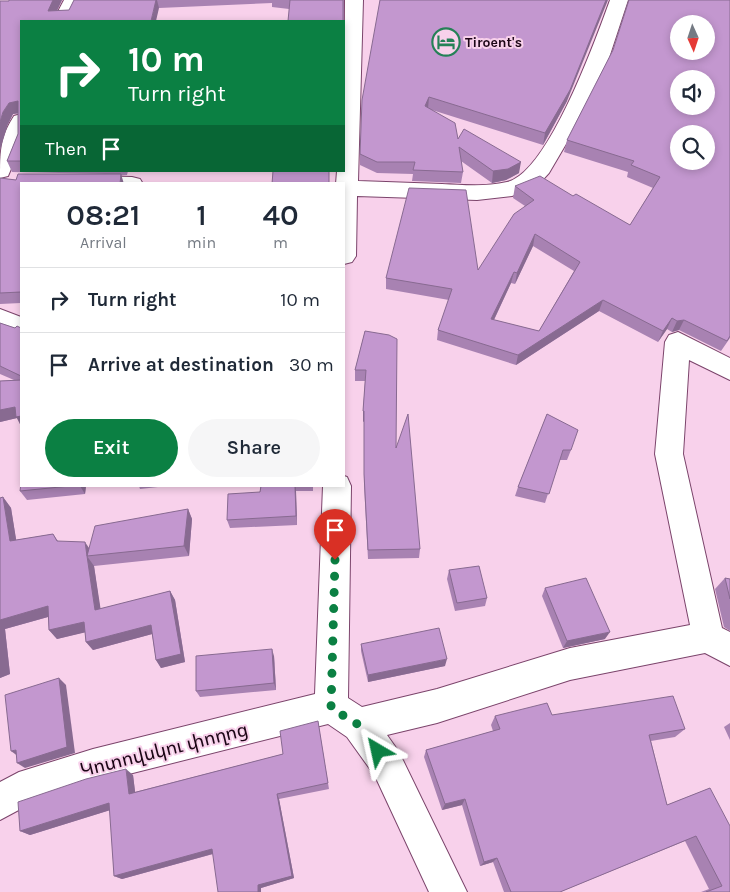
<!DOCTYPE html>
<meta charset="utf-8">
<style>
:root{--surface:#fff;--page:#f6f6f7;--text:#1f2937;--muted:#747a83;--line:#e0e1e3;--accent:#0b8043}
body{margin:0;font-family:Karla,"Noto Sans Armenian",sans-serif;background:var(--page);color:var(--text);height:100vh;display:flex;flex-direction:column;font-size:19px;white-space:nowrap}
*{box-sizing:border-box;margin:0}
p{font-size:16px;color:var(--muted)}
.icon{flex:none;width:28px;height:28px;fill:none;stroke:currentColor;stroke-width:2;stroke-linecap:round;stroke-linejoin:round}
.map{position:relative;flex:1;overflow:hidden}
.sheet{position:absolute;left:20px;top:182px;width:325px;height:305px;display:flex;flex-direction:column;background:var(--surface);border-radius:0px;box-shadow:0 2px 8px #0003}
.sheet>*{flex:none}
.guide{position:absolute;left:20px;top:20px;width:325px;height:152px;border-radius:0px;box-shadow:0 2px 8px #0003;background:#0b8043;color:#fff;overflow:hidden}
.needle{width:32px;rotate:177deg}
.buttons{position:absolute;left:670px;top:15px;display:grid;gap:10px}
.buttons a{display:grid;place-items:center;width:45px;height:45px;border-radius:50%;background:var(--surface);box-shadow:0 2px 8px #0003;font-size:25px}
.pin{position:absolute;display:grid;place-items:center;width:42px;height:42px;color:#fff;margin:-51px -21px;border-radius:50% 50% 50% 0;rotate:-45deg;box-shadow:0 0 5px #0007}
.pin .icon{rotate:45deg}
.me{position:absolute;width:55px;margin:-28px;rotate:324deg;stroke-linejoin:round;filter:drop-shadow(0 0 4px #0008)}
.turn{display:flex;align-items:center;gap:18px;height:105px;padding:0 25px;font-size:22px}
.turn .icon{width:65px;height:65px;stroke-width:2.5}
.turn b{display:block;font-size:35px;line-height:42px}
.then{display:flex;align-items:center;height:48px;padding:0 25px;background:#0003;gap:10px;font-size:19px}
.eta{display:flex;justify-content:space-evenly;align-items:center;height:85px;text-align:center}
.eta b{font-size:30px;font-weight:600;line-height:35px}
.primary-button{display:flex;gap:10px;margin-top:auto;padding:10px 25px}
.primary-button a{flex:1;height:58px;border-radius:30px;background:var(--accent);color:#fff;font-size:20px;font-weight:600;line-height:58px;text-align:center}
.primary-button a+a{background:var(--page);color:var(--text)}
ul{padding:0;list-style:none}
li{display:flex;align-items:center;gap:15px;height:65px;padding:0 25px;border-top:1px solid var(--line)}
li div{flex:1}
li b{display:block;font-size:19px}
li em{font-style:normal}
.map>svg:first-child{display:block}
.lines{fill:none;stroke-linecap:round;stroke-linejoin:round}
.minor-casing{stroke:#7b446b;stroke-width:2}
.minor{fill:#fff;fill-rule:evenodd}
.wall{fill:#a882b2;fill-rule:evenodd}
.shaded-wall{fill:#886a91}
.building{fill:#c397cf;stroke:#886a91;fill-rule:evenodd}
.route{stroke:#0b8043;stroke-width:9;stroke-dasharray:0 16.2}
.labels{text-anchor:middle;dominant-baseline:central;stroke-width:4;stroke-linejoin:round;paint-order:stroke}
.far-poi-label{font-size:14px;font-weight:bold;fill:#1c0616;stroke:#f8d1eb;text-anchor:start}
.near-street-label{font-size:19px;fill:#1c0616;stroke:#f8d1eb}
</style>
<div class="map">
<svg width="730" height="892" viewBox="0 0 730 892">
<rect width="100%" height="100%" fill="#f8d1eb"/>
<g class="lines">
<!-- minor casing -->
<g class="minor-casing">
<g id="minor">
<path d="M64 0H82L71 21H53Z"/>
<path d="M345 0H363L358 181C386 182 414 183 442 184 463 185 486 187 507 182 548 173 596 39 610 0H628L608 61 587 103 566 144 549 173 537 186 512 196 477 200 357 196 356 256 352 262 344 264V184H336L337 171H344Z"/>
<path d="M21 114V145L8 176 0 178C0 153 0 137 14 116Z"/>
<path d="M88 176 132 177 140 179 143 184H78L80 178Z"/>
<path d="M0 309 21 317V337L0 329Z"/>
<path d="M678 332 730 358V380L689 360 683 454 722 628 730 632V666L705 653 570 680 437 723 387 735 399 752 467 892H429L375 776 347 737 328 724 93 783 28 805 0 820V782L19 772 93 749 315 694 323 486H344V476L347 477 351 486 348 698 362 707 437 689 570 648 690 625 655 454 665 342 669 335Z"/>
</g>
</g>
<!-- minor -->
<use href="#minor" class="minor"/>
</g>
<!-- wall -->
<g class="wall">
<path d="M62 0 57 11 69 10 74 0H344V21L289 9 272 7V3L159 8 21 21V171H128L127 175 21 184V303L0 304V178L16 180 106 174 12 172 7 161 18 134V113L13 114 8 124 9 1Z"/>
<path d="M380 0 567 101 543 145 432 110 458 139 519 173 506 180 492 183 461 161 463 172 461 183 412 181 413 174 377 173 360 165V154Z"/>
<path d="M730 0V338L721 351 679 330 672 332 667 329 658 342 599 311 516 365 437 340 438 330 449 300 386 289V278L478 270 525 206 513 198 515 186 573 196 630 225 653 188 627 177 628 172 564 152 567 140 613 50ZM533 246 574 271 539 331 494 320 511 283 515 284Z"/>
<path d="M0 323 15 328H21V426L17 418 0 422V381L14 380 0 374Z"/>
<path d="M365 331 396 448 420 549 419 558 368 559 364 484V421L363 422V411L365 381H355V370Z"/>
<path d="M547 414 571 450 567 460H559L545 503 515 496 518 487Z"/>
<path d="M21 486H86L85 494 27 500 20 491Z"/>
<path d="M139 486H167L140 489Z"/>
<path d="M261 486H313V491H296L297 525 230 528 227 520 260 492Z"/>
<path d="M3 497 11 508 16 540 53 534 58 541 89 548 188 509 192 519 189 556 94 566 100 609 170 591 175 600 185 662 161 668 156 660 152 634 93 650 86 642 85 632 57 639 49 630 48 617 5 629 10 674 0 678V498Z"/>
<path d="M449 570 487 598 485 606 455 611 447 579Z"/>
<path d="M725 578 730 579V631L724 627 715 589Z"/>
<path d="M545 588 605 639 563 648 542 596Z"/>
<path d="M361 644 445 666 368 682 361 651Z"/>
<path d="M274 656 276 690 200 697 196 691Z"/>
<path d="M552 715 685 729 675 737 651 741 667 805 710 788 730 892H701L709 889 685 841 560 892H504L493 862 480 866 462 805 442 810 424 757 426 750 493 731 491 725 495 716Z"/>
<path d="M318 721 329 789 279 799 294 878 261 888 213 854 122 879 114 876 110 810 30 835 20 831 133 775 135 792 283 754Z"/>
<path d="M730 723V740L724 727Z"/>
</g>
<!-- shaded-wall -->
<g class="shaded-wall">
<path d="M53 0H62L52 21 48 11Z"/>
<path d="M156 0H157L159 8 156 21H151Z"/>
<path d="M606 0H608L567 101 543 145 545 133Z"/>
<path d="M429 97 428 109 425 106Z"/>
<path d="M18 101 21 113 13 114 8 124 0 150V122L3 112 9 103Z"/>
<path d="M521 162 519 173 506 180 492 183 493 171Z"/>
<path d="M121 174 124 184H120Z"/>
<path d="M535 234 533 246 515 284 517 273Z"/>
<path d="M514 272 511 283 489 330 491 319Z"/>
<path d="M603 300 599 311 516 365 518 355Z"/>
<path d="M672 318 667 329 658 342 663 331Z"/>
<path d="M684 320 679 330 672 332 677 321Z"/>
<path d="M15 407 21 416V426L17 418 0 422V410Z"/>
<path d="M363 411H364V421L363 422Z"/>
<path d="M80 486H86L85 494Z"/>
<path d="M295 486 296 491 297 525 296 516Z"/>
<path d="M3 497 11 508 18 551 10 541Z"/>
<path d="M188 509 192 519 189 556 184 546Z"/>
<path d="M85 542 91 551 87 556Z"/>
<path d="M87 556 94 566 102 618 95 610Z"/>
<path d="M170 591 175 600 185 662 161 668 156 660Z"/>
<path d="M48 606 55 615 5 629 10 674 0 678V620Z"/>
<path d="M84 622 91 631 57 639 49 630Z"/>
<path d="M151 625 156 633 93 650 86 642Z"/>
<path d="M610 632 605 639 563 648 567 641Z"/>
<path d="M272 649 274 656 276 690 274 683Z"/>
<path d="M447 659 445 666 368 682V675Z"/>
<path d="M59 678 66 685 75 753 25 768 17 763Z"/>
<path d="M16 750 19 757 11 751Z"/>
<path d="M126 769 133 775 136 799 129 794Z"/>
<path d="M277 794 279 799 294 878 261 888V892H258V885Z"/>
<path d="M465 799 462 805 442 810 445 804Z"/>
<path d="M109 803 117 808 30 835 20 831Z"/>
<path d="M212 849 216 853 122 879 114 876Z"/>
<path d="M497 858 493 862 480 866 484 862Z"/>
</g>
<!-- building -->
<g class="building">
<path d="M9 0H53L48 11 69 10 74 0H156L151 21H21V161H7L18 134V101L9 103 3 112 0 122V1H9Z"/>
<path d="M290 0H343V21H288Z"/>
<path d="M380 0H606L570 90 545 133 429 97 425 106 455 123 458 139 464 129 521 162 508 169 493 171 459 147 463 172 413 170 415 162H377L360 154 362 100Z"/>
<path d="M629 0H730V336L727 341 684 320 677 321 672 318 663 331 603 300 518 355 438 330 452 289 386 278 409 188 466 190 478 270 514 214 534 200 515 186 540 176 573 196 576 194 630 225 660 177 631 165 634 161 567 140 613 50ZM679 24H706V51H679ZM679 79H706V106H679ZM679 134H706V161H679ZM535 234 580 262 539 331 491 319 514 272 517 273Z"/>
<path d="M273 171H329V184H272Z"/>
<path d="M18 174H121L120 184H21V292L0 293V178L16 180Z"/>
<path d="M0 323 15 328 17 326 21 328V376L0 366Z"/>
<path d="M365 331 389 335 397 339 396 448 408 414 420 549 368 550 364 474V411H363L366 370H355Z"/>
<path d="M21 380V416L16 417 15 407 0 410V381Z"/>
<path d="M547 414 578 430 571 450H563L549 494 518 487Z"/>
<path d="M21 483V486H70L20 491Z"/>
<path d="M261 486H295L296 516 227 520 228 494 260 492Z"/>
<path d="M3 497 10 541 53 534 57 541 85 542 87 556 95 526 188 509 184 546 87 556 95 610 170 591 181 654 156 660 151 625 86 642 84 622 49 630 48 606 0 620V498Z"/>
<path d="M479 566 487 598 457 603 449 570Z"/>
<path d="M586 578 610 632 567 641 545 588Z"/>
<path d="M725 578 730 579V599Z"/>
<path d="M439 628 447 659 368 675 361 644Z"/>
<path d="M272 649 274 683 196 691V656Z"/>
<path d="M59 678 67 747 17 763 16 750 11 751 5 695Z"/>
<path d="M673 696 685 729 649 735 667 805 710 788 730 826V892H706L722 886 696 836 560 892H511L497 858 484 862 465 799 445 804 426 750 500 729 495 716 547 703 552 715Z"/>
<path d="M318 721 328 783 277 794 292 876 258 885V892H218L212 849 114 876 109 803 20 831 18 802 86 779 126 769 129 794 283 754 280 731Z"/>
</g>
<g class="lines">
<!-- route -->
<path class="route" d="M335 560 331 708 359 725 378 751"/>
</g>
<!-- icons -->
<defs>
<g id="hotel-ring" transform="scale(1.4375)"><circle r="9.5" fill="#f8d1eb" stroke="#258157" stroke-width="1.5"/><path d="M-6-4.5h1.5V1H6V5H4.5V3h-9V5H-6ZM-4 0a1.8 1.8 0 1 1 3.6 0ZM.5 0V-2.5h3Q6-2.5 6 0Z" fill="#258157"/></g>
</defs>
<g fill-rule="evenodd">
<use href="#hotel-ring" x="446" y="42"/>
</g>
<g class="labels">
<!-- far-poi labels -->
<g class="far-poi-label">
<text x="465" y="42">Tiroent's</text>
</g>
<!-- near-street labels -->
<g class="near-street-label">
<text transform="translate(164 750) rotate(-14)">Կոտովսկու փողոց</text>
</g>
</g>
</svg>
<div class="buttons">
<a><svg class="needle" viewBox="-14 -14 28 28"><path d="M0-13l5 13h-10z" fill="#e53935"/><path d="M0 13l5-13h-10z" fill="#747a83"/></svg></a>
<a><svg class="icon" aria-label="sound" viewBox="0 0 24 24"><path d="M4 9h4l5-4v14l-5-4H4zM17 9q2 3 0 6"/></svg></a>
<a><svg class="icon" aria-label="search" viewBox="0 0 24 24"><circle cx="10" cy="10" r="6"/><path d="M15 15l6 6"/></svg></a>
</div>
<div class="pin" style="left:335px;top:560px;background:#d93025"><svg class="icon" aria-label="arrive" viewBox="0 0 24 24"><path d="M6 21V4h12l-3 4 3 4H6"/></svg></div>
<svg class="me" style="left:378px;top:751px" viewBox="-20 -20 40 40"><path d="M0-17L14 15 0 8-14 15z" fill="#0b8043" stroke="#fff" stroke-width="4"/></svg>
<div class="guide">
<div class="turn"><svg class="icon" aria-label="right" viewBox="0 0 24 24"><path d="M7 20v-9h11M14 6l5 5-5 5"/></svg><div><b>10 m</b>Turn right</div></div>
<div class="then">Then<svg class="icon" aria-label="arrive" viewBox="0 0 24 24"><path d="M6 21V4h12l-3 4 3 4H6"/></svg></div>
</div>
<section class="sheet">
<div class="eta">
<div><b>08:21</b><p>Arrival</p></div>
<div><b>1</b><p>min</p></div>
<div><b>40</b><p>m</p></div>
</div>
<ul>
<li><svg class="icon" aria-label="right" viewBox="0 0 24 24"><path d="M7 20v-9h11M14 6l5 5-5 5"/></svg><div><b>Turn right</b></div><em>10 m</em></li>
<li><svg class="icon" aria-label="arrive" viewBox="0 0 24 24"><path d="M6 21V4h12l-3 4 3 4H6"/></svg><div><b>Arrive at destination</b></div><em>30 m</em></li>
</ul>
<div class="primary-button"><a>Exit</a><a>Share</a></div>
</section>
</div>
